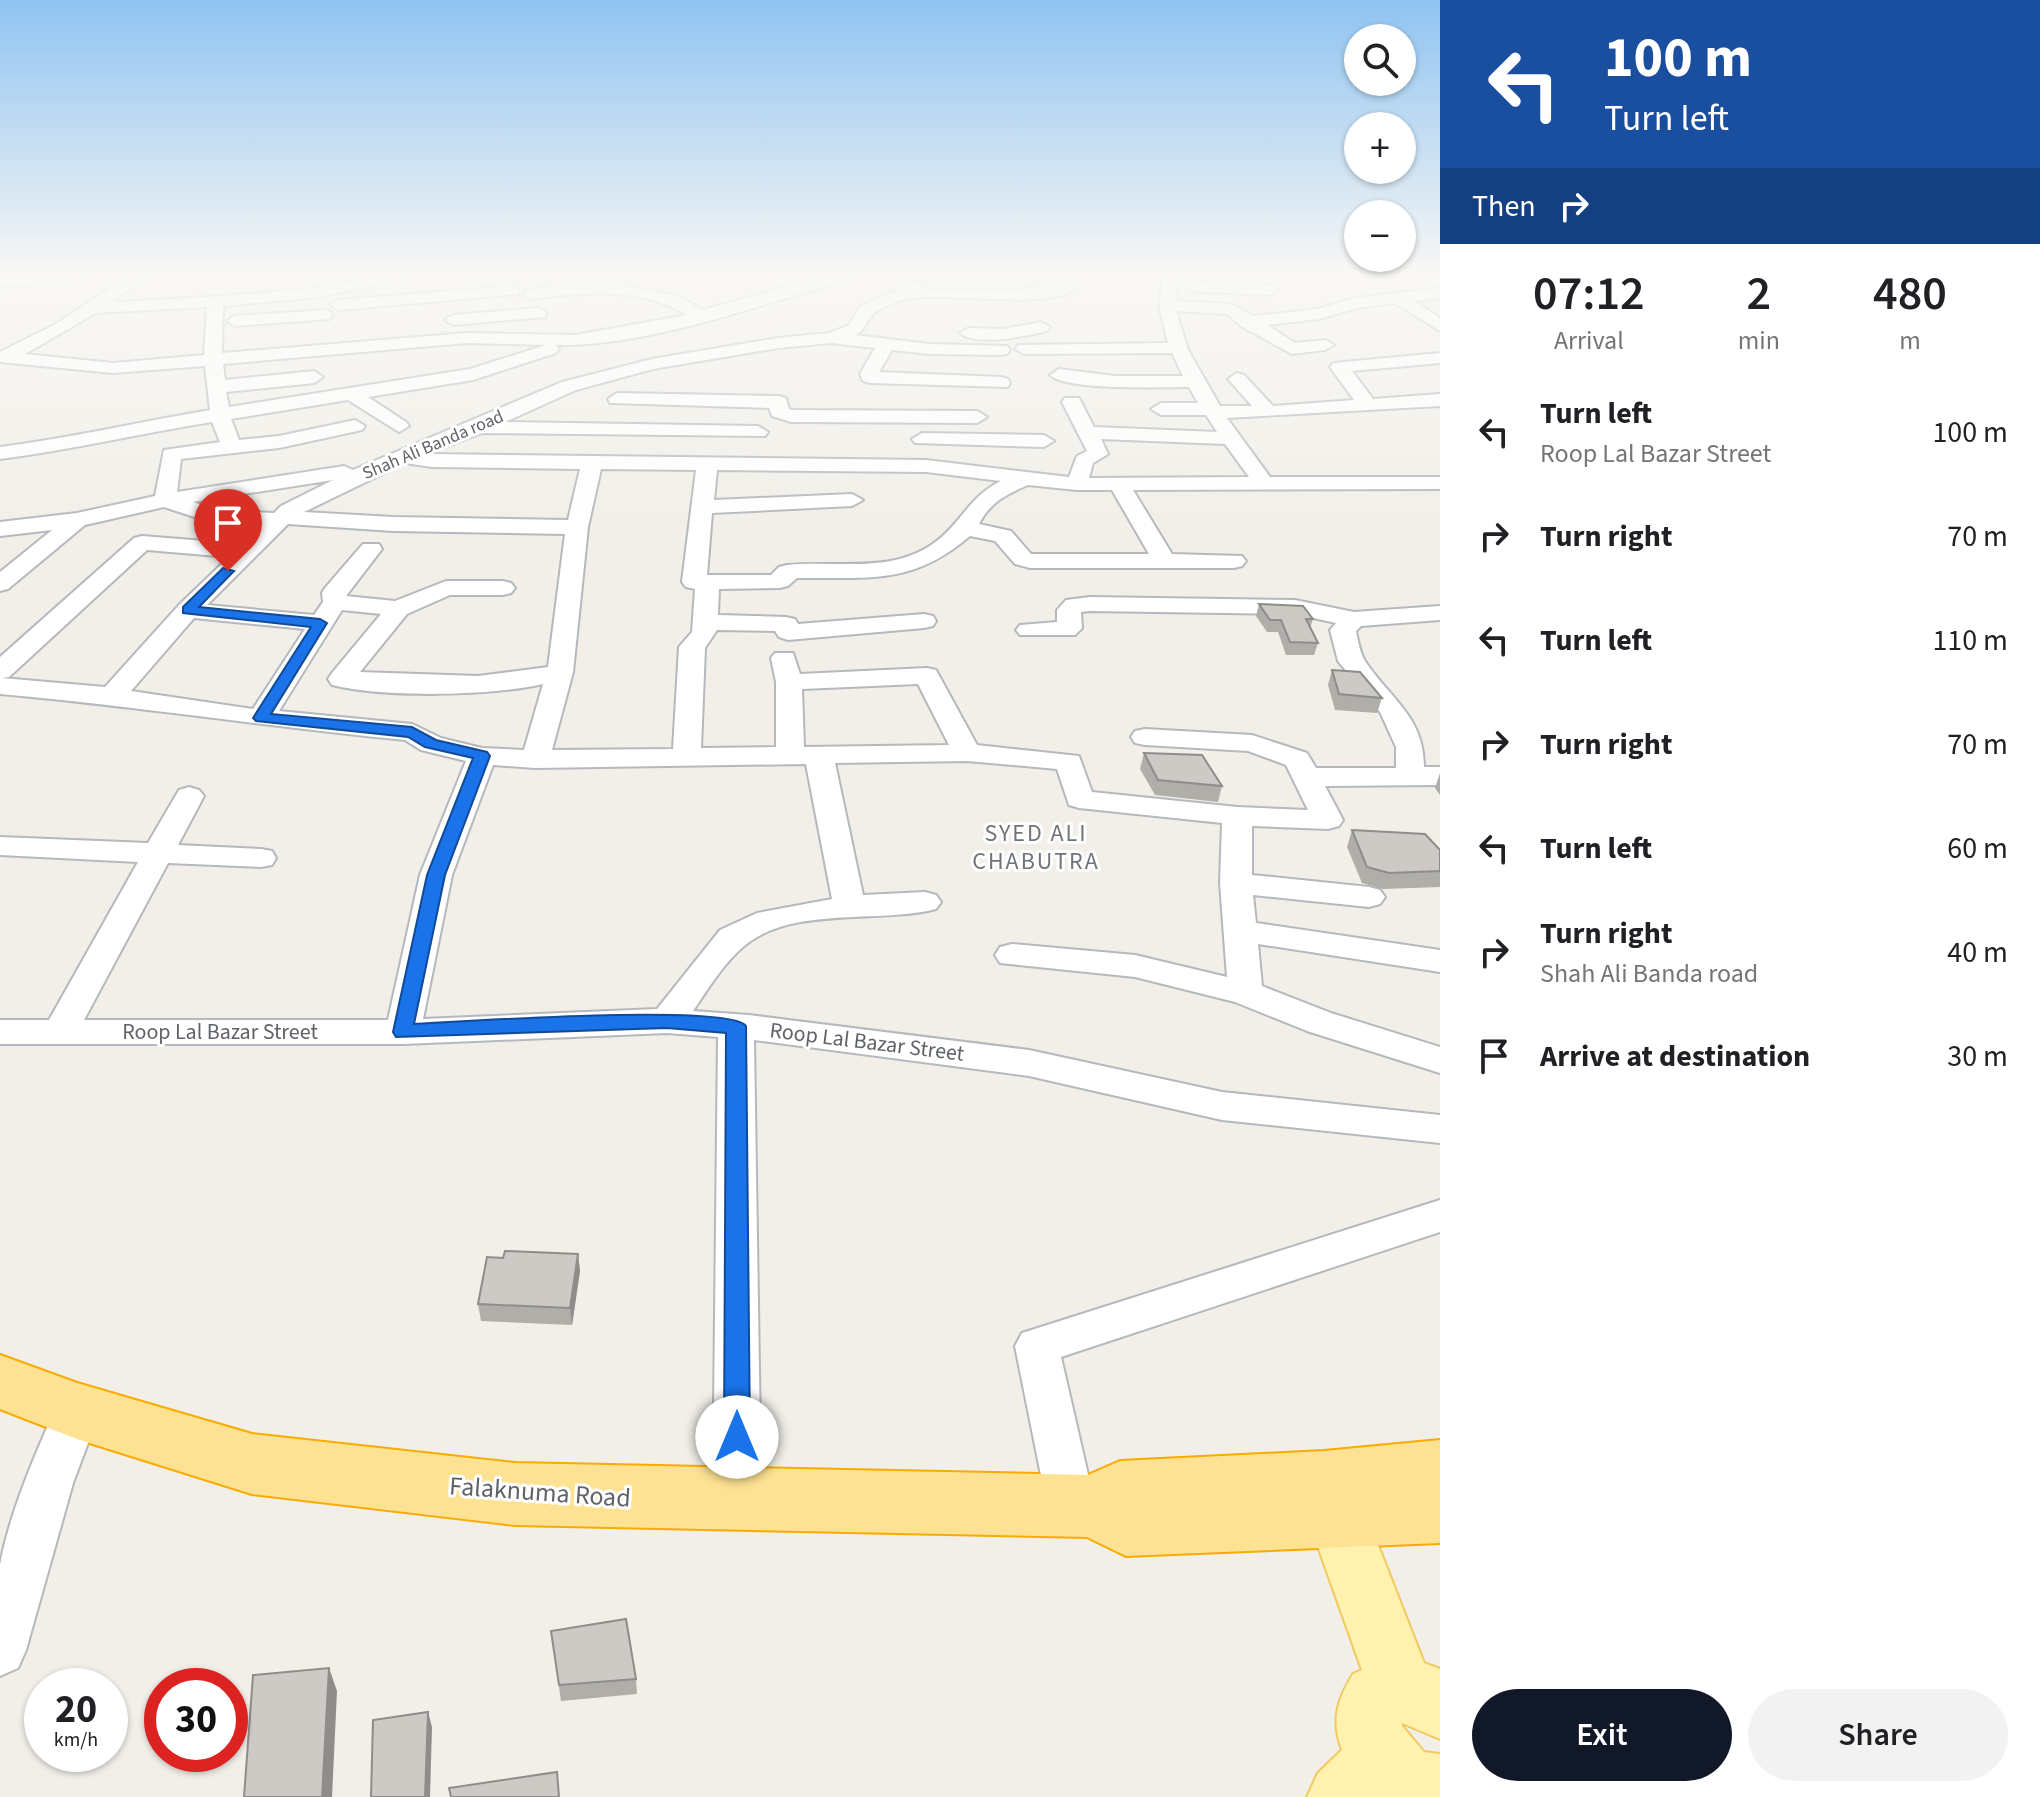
<!DOCTYPE html>
<meta charset="utf-8">
<style>
:root{--surface:#fff;--page:#f2f2f2;--text:#202124;--muted:#757577;--accent:#111827}
body{margin:0;font-family:"Source Sans 3",sans-serif;background:var(--page);color:var(--text);height:100vh;display:flex;flex-direction:column;font-size:30px;white-space:nowrap}
*{box-sizing:border-box;margin:0}
p{font-size:26px;color:var(--muted)}
.icon{flex:none;width:44px;height:44px;fill:none;stroke:currentColor;stroke-width:2;stroke-linecap:round;stroke-linejoin:round}
.map{position:relative;flex:1;overflow:hidden}
.side{display:flex;flex-direction:column;background:var(--surface);width:600px}
.side>*{flex:none}
.banner{background:#1a4fa0;color:#fff;overflow:hidden}
.tools{position:absolute;left:1344px;top:24px;display:grid;gap:16px}
.tools a{display:grid;place-items:center;width:72px;height:72px;border-radius:50%;background:var(--surface);box-shadow:0 2px 6px #0004;font-size:40px}
.speed{position:absolute;left:24px;top:1668px;display:flex;gap:16px;font-size:40px;font-weight:700;text-align:center}
.speed>*{display:grid;place-content:center;width:104px;height:104px;border-radius:50%;background:var(--surface);box-shadow:0 2px 6px #0004;line-height:1}
.speed small{font-size:20px;font-weight:400}
.speed .limit{border:12px solid #d22;background:#fff;color:#111}
.pin{position:absolute;display:grid;place-items:center;width:68px;height:68px;color:#fff;margin:-82px -34px;border-radius:50% 50% 50% 0;rotate:-45deg;box-shadow:0 0 8px #0007}
.pin .icon{rotate:45deg}
.me{position:absolute;width:88px;margin:-44px;rotate:0deg;stroke-linejoin:round;filter:drop-shadow(0 0 6px #0008)}
.turn{display:flex;align-items:center;gap:28px;height:168px;padding:0 32px;font-size:36px}
.turn .icon{width:104px;height:104px;stroke-width:2.5}
.turn b{display:block;font-size:56px;line-height:68px}
.then{display:flex;align-items:center;height:76px;padding:0 32px;background:#0003;gap:16px;font-size:30px}
.eta{display:flex;justify-content:space-evenly;align-items:center;height:136px;text-align:center}
.eta b{font-size:48px;font-weight:600;line-height:56px}
.cta{display:flex;gap:16px;margin-top:auto;padding:16px 32px}
.cta a{flex:1;height:92px;border-radius:48px;background:var(--accent);color:#fff;font-size:32px;font-weight:600;line-height:92px;text-align:center}
.cta a+a{background:var(--page);color:var(--text)}
ul{padding:0;list-style:none}
li{display:flex;align-items:center;gap:24px;height:104px;padding:0 32px}
li div{flex:1}
li b{display:block;font-size:30px}
li em{font-style:normal}
main{display:flex;flex:1;min-height:0}
.map>svg:first-child{display:block}
.lines{fill:none;stroke-linecap:round;stroke-linejoin:round}
.minor-casing{stroke:#b5b8bc;stroke-width:4}
.major-casing{stroke:#f2c960;stroke-width:4}
.highway-casing{stroke:#f9ab00;stroke-width:4}
.minor{fill:#fff;fill-rule:evenodd}
.major{fill:#fff2af;fill-rule:evenodd}
.highway{fill:#fde293;fill-rule:evenodd}
.wall{fill:#afaea9}
.shaded-wall{fill:#8f8d8a}
.building{fill:#cccac5;stroke:#8f8d8a;stroke-width:2}
.route{fill:#1a73e8;stroke:#114b97;stroke-width:2}
.labels{text-anchor:middle;dominant-baseline:central;stroke-width:6;stroke-linejoin:round;paint-order:stroke}
.far-street-label{font-size:18px;fill:#5f6368;stroke:#fff}
.street-label{font-size:22px;fill:#5f6368;stroke:#fff}
.neighbourhood-label{font-size:24px;letter-spacing:2px;fill:#70757a;stroke:#fff}
.near-street-label{font-size:26px;fill:#5f6368;stroke:#fff}
</style>
<main>
<div class="map">
<svg width="1440" height="1797" viewBox="0 0 1440 1797">
<rect width="100%" height="100%" fill="#f1efe8"/>
<g class="lines">
<!-- minor casing -->
<g class="minor-casing">
<g id="minor">
<path d="M26 275H86L78 280 0 287V277Z"/>
<path d="M130 275H149L112 302C180 299 248 295 315 288 347 284 375 275 407 275L405 278 320 297 223 306 222 353 467 333 575 335 687 315C639 286 583 292 531 299L523 294 531 289 578 283 580 275H596L594 280 596 282 676 295 703 310 829 275H854L852 278C763 304 647 347 555 345L559 349 556 353 473 380 368 397 406 422 409 426 399 432 348 400 231 419 239 440 279 436 355 420 365 426 362 430 279 448 181 459 177 492 344 466 353 470 562 382 652 359 778 338 829 333 848 326 861 306 913 283H925V289H1021L1055 285 1048 275H1064L1074 289C1050 311 937 290 903 300 895 302 881 308 875 313 866 319 865 331 855 335L930 344 1007 346 1010 350 1007 354 1001 355 930 354 892 350 879 372 1001 377 1008 379 1010 383 1008 387 870 383 863 381 860 374 875 348 831 343 778 348 653 369 576 390 505 422 758 426 768 432 765 436 482 433 427 454 926 460 1069 477 1077 456 1087 451 1062 402 1065 398H1079L1094 427 1217 432 1206 415H1161L1151 409 1161 403H1198L1189 387C1162 387 1066 391 1050 375L1059 369 1115 376H1183L1172 353 1024 354 1015 349 1018 345 1168 343 1159 306 1163 275H1179L1175 301 1231 304 1253 316 1317 309 1355 298 1440 288V298L1414 301 1440 318V331L1395 303 1357 308 1319 319 1267 325 1295 343 1325 340 1334 345 1325 350 1292 354 1241 326 1227 314 1176 311 1188 350 1220 406H1252L1228 379 1237 373 1244 375 1273 406 1354 400 1330 367 1333 363 1440 353V363L1352 371 1373 399 1440 394V406L1227 418 1270 477H1440V489L1133 490 1172 554 1242 556 1246 561 1242 566 1234 568H1030L1015 564 995 541 970 536C911 586 870 577 797 578L788 586 780 588 719 589 718 615 786 617 795 619 798 624 924 614 933 616 936 621 933 626 924 628 788 640 779 637 775 631 717 630 705 648 701 748 776 747V682L771 658 775 653H793L800 674 927 668 936 670 977 745 1079 756 1092 792 1237 807 1308 810 1286 765 1248 751 1145 745 1135 743 1131 737 1135 731 1145 729 1252 735 1307 753 1316 768H1396V747L1380 712 1338 661 1330 630 1336 623 1295 614 1090 611 1081 612 1082 628 1075 635H1020L1016 630 1020 625 1057 622V610L1066 600 1090 597 1295 600 1354 612 1440 606V620L1361 626 1356 631C1358 641 1360 653 1365 661 1390 699 1424 716 1424 767H1440V785L1325 786 1343 820 1339 826 1328 829 1252 826V875L1369 887 1380 890 1385 897 1380 904 1369 907 1253 895 1256 923 1440 950V972L1258 944 1262 986 1331 1013 1440 1047V1073L1307 1031 1235 1002 1135 977 1000 963 995 955 1000 947 1012 944 1135 955 1227 977 1220 883 1222 823 1079 808 1069 805 1057 769 967 761 835 763 863 895 925 892 936 895 941 902 936 909C880 924 790 905 743 947 723 964 708 989 693 1011L749 1015 1029 1050 1222 1092 1440 1115V1143L1222 1120 1029 1076 754 1040 761 1501 754 1517 737 1523 720 1517 713 1501 718 1037 667 1033 403 1044H0V1020H49L138 862 0 855V837L148 843 179 790 189 787 199 790 204 796 178 845 261 849 272 851 276 858 272 865 261 867 168 863 84 1020H388L420 875 466 761 421 750 405 740C270 727 135 706 0 694V657L134 538 142 536 243 544 261 526 213 523 164 507 85 525 8 589 0 591V572L52 530 0 536V522L77 513 155 496 164 450 220 442 212 422C141 433 72 450 0 459V447C71 438 139 422 210 410L205 366 113 373 0 362V352L56 324ZM207 307 204 355 113 363 25 354 96 313ZM467 343 546 345 470 369 229 407 226 392 314 383 323 377 314 371 225 380 223 364ZM1101 439 1225 444 1249 477 1089 478 1093 463 1108 454ZM405 463 432 467 580 469 568 520 393 517 304 512ZM601 469 696 470 682 582 686 587 695 589 692 632 679 647 673 749 552 750 573 672 588 527ZM717 470 926 472 1001 481C970 496 963 520 938 540 894 575 839 560 787 565L779 567 771 575H707L712 513 852 506 863 500 852 494 714 500ZM333 480 281 506 274 513 215 510 193 502ZM1028 485 1077 490H1112L1149 554H1031L1011 531 979 524C990 502 1007 494 1028 485ZM288 524 393 531 565 534 548 667 478 676 360 672 407 614 450 595H503L511 593 515 588 511 583 503 581H446L395 601 346 596 382 549 379 544H363L325 588 322 593 323 602 314 615 207 605ZM147 550 229 557 179 605 105 687 2 678 9 677ZM342 610 381 614 332 673 328 679 332 685C385 698 490 696 543 684L524 750 482 748 441 738 412 724 279 711ZM194 618 305 629 253 709 131 691ZM918 684 949 745 804 747 802 689ZM806 764 832 899 757 913 720 930 657 1009 423 1019 452 875 493 765 535 768Z"/>
<path d="M1196 283 1270 285 1278 290 1270 295 1190 291V285Z"/>
<path d="M512 286 518 288V294L339 310 331 305 339 300Z"/>
<path d="M539 308 547 313 545 317 453 325 445 320 453 315Z"/>
<path d="M324 310 330 311 332 315 330 319 235 326 227 321 235 316Z"/>
<path d="M1041 322 1050 327 1047 331C1026 336 977 347 960 333L969 328 1004 329Z"/>
<path d="M617 393 779 396 786 398 789 409 793 410 977 411 987 417 977 423 791 422 772 416 769 408 610 403 608 399Z"/>
<path d="M922 433 1044 435 1054 441 1044 447 915 443 912 439Z"/>
<path d="M1440 1200V1232L1061 1357 1095 1505 1088 1521 1071 1527 1054 1521 1047 1505 1015 1346 1022 1333Z"/>
<path d="M77 1391 93 1397 100 1411 73 1483 26 1650 18 1668 0 1676C0 1643 0 1596 0 1565 9 1514 39 1444 61 1397Z"/>
</g>
</g>
<!-- major casing -->
<g class="major-casing">
<path id="major" d="M1330 1468 1351 1476 1424 1663 1440 1669V1739L1402 1723V1726L1424 1752 1440 1754V1797H1307L1318 1773 1342 1750C1331 1721 1337 1700 1353 1674L1362 1670 1300 1496 1309 1476Z"/>
</g>
<!-- highway casing -->
<g class="highway-casing">
<path id="highway" d="M0 1355 77 1383 252 1434 515 1463 1088 1475 1120 1461 1324 1451 1440 1440V1543L1126 1556 1087 1537 515 1525 252 1494 77 1439 0 1409Z"/>
</g>
<!-- minor -->
<use href="#minor" class="minor"/>
<!-- major -->
<use href="#major" class="major"/>
<!-- highway -->
<use href="#highway" class="highway"/>
</g>
<!-- wall -->
<g class="wall">
<path d="M1259 604 1313 619 1310 628 1318 643 1314 655H1286L1278 632H1267L1256 616Z"/>
<path d="M1332 670 1382 698 1377 713 1335 710 1328 685Z"/>
<path d="M1144 753 1222 786 1218 802 1155 795 1140 769Z"/>
<path d="M1440 773V795L1435 788Z"/>
<path d="M1352 830 1440 850V887L1383 889 1362 883 1347 847Z"/>
<path d="M578 1254 580 1271 572 1325 481 1321 478 1304 503 1258Z"/>
<path d="M551 1631 636 1679 637 1694 561 1701Z"/>
</g>
<!-- shaded-wall -->
<g class="shaded-wall">
<path d="M578 1254 580 1271 572 1325 570 1308Z"/>
<path d="M329 1668 337 1691 332 1797H322Z"/>
<path d="M428 1712 432 1727 430 1797H425Z"/>
</g>
<!-- building -->
<g class="building">
<path d="M1259 604 1303 606 1313 619H1306L1318 643 1290 642 1281 620H1270Z"/>
<path d="M1332 670 1360 672 1382 698 1339 694Z"/>
<path d="M1144 753 1202 755 1222 786 1158 780Z"/>
<path d="M1352 830 1425 834 1440 850V871L1389 873 1367 867Z"/>
<path d="M505 1251 578 1254 570 1308 478 1304 487 1257 503 1258Z"/>
<path d="M626 1619 636 1679 559 1685 551 1631Z"/>
<path d="M329 1668 322 1797H244L253 1675Z"/>
<path d="M428 1712 425 1797H371L373 1720Z"/>
<path d="M557 1772 559 1797H451L449 1788Z"/>
</g>
<!-- sky -->
<linearGradient id="sky" x2="0" y2="1"><stop stop-color="#8fc3f1"/><stop offset="0.52" stop-color="#f9f8f5"/><stop offset="1" stop-color="#f9f8f5" stop-opacity="0"/></linearGradient>
<rect width="1440" height="527" fill="url(#sky)"/>
<!-- route -->
<path class="route" d="M223 568 234 571 199 607 320 619 327 623 271 714 412 727 436 740 487 752 490 756 445 875 414 1024C457 1022 730 1003 746 1026L750 1437 746 1446 737 1449 728 1446 724 1437 726 1033 667 1028 396 1037 393 1032 427 875 473 758 425 747 408 737 256 721 253 718 311 627 183 613V607Z"/>
<g class="labels">
<!-- far-street labels -->
<g class="far-street-label">
<text transform="translate(433 445) rotate(-23)">Shah Ali Banda road</text>
</g>
<!-- street labels -->
<g class="street-label">
<text x="220" y="1032">Roop Lal Bazar Street</text>
<text transform="translate(867 1042) rotate(7)">Roop Lal Bazar Street</text>
</g>
<!-- neighbourhood labels -->
<g class="neighbourhood-label">
<text x="1036" y="833">SYED ALI<tspan x="1036" dy="28">CHABUTRA</tspan></text>
</g>
<!-- near-street labels -->
<g class="near-street-label">
<text transform="translate(540 1492) rotate(4)">Falaknuma Road</text>
</g>
</g>
</svg>
<div class="tools">
<a><svg class="icon" aria-label="search" viewBox="0 0 24 24"><circle cx="10" cy="10" r="6"/><path d="M15 15l6 6"/></svg></a>
<a>+</a>
<a>−</a>
</div>
<div class="speed"><div>20<small>km/h</small></div><div class="limit">30</div></div>
<div class="pin" style="left:228px;top:571px;background:#d93025"><svg class="icon" aria-label="arrive" viewBox="0 0 24 24"><path d="M6 21V4h12l-3 4 3 4H6"/></svg></div>
<svg class="me" style="left:737px;top:1437px" viewBox="-20 -20 40 40"><circle r="19" fill="#fff"/><path d="M0-13L10 11 0 6-10 11z" fill="#1a73e8"/></svg>
</div>
<section class="side">
<div class="banner">
<div class="turn"><svg class="icon" aria-label="left" viewBox="0 0 24 24"><path d="M17 20v-9H6M10 6l-5 5 5 5"/></svg><div><b>100 m</b>Turn left</div></div>
<div class="then">Then<svg class="icon" aria-label="right" viewBox="0 0 24 24"><path d="M7 20v-9h11M14 6l5 5-5 5"/></svg></div>
</div>
<div class="eta">
<div><b>07:12</b><p>Arrival</p></div>
<div><b>2</b><p>min</p></div>
<div><b>480</b><p>m</p></div>
</div>
<ul>
<li><svg class="icon" aria-label="left" viewBox="0 0 24 24"><path d="M17 20v-9H6M10 6l-5 5 5 5"/></svg><div><b>Turn left</b><p>Roop Lal Bazar Street</p></div><em>100 m</em></li>
<li><svg class="icon" aria-label="right" viewBox="0 0 24 24"><path d="M7 20v-9h11M14 6l5 5-5 5"/></svg><div><b>Turn right</b></div><em>70 m</em></li>
<li><svg class="icon" aria-label="left" viewBox="0 0 24 24"><path d="M17 20v-9H6M10 6l-5 5 5 5"/></svg><div><b>Turn left</b></div><em>110 m</em></li>
<li><svg class="icon" aria-label="right" viewBox="0 0 24 24"><path d="M7 20v-9h11M14 6l5 5-5 5"/></svg><div><b>Turn right</b></div><em>70 m</em></li>
<li><svg class="icon" aria-label="left" viewBox="0 0 24 24"><path d="M17 20v-9H6M10 6l-5 5 5 5"/></svg><div><b>Turn left</b></div><em>60 m</em></li>
<li><svg class="icon" aria-label="right" viewBox="0 0 24 24"><path d="M7 20v-9h11M14 6l5 5-5 5"/></svg><div><b>Turn right</b><p>Shah Ali Banda road</p></div><em>40 m</em></li>
<li><svg class="icon" aria-label="arrive" viewBox="0 0 24 24"><path d="M6 21V4h12l-3 4 3 4H6"/></svg><div><b>Arrive at destination</b></div><em>30 m</em></li>
</ul>
<div class="cta"><a>Exit</a><a>Share</a></div>
</section>
</main>
